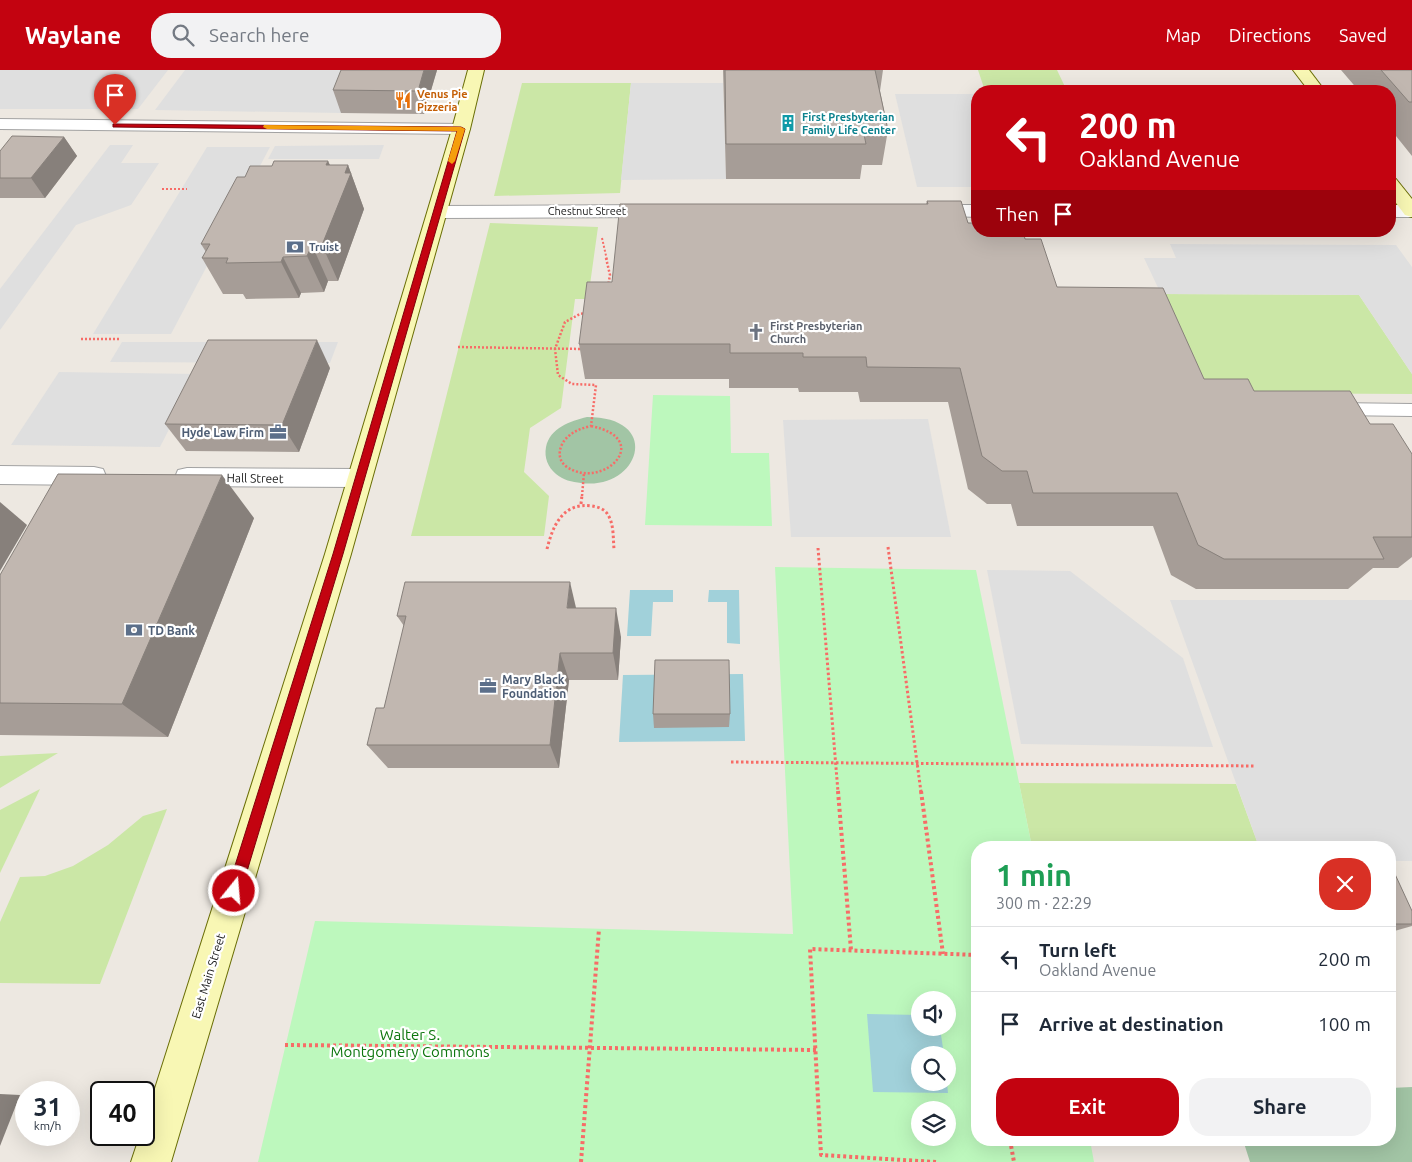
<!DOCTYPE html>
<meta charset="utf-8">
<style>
:root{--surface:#fff;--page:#f2f2f3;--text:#1f2937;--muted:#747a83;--line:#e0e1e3;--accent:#c30310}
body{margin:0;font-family:Ubuntu,sans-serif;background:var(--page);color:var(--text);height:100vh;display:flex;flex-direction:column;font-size:19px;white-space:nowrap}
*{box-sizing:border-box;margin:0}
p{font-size:16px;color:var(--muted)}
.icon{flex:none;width:28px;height:28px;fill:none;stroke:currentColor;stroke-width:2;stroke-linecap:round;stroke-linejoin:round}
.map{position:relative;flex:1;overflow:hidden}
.panel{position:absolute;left:971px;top:771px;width:425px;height:305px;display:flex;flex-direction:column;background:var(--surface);border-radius:20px;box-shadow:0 5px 20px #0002}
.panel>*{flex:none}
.top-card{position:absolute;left:971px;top:15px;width:425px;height:152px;border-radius:20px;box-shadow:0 5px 20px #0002;background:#c30310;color:#fff;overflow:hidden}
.tools{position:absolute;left:911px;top:921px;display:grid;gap:10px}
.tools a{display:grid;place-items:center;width:45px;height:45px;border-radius:50%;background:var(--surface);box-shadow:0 5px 20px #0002;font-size:25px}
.speed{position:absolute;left:15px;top:1011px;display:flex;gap:10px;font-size:25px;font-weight:700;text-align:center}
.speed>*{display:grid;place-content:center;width:65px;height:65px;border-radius:50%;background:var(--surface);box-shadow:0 5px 20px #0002;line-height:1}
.speed small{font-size:12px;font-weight:400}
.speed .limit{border:2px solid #111;border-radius:8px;background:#fff;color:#111}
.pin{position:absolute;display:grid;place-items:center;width:42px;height:42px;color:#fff;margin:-51px -21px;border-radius:50% 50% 50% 0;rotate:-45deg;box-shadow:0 0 5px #0007}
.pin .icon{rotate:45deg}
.me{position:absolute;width:55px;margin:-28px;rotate:17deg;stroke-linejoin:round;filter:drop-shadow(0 0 4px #0008)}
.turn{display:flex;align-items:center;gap:18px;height:105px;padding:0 25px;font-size:22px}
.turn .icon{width:65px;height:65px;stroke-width:2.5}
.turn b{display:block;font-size:35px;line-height:42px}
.then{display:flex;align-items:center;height:48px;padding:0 25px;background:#0003;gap:10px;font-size:19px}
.round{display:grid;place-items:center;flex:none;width:52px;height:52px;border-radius:20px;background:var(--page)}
.head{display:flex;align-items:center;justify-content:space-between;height:85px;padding:0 25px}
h1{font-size:30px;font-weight:700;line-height:38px;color:#1e9e55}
.cta{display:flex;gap:10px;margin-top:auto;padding:10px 25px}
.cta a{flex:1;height:58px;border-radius:20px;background:var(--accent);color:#fff;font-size:20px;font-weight:700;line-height:58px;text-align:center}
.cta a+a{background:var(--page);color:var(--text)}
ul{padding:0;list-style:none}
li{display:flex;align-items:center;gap:15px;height:65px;padding:0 25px;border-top:1px solid var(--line)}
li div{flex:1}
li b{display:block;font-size:19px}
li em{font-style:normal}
header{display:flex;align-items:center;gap:30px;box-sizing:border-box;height:70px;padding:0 25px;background:var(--accent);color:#fff}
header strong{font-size:24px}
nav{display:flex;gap:28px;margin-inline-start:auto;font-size:18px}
.search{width:350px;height:45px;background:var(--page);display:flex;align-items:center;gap:12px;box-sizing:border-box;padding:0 18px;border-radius:20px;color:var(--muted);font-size:19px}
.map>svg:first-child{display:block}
.grass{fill:#cbe7a6}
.cemetery{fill:#a2c5a5}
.park{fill:#bdf8bd;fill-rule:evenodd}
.parking{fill:#dfdfdf}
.water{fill:#a1d1da}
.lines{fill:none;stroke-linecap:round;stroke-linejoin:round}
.lane-casing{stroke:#a2a2a2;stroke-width:2}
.street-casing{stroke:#a2a2a2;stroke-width:2}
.secondary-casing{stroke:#6a6e06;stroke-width:2}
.path-far3{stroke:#f76c67;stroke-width:2;stroke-dasharray:2 2;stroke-linecap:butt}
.path-far2{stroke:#f76c67;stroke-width:2.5;stroke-dasharray:2 2;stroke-linecap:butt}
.path-far1{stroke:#f76c67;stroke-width:3;stroke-dasharray:2.5 2.5;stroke-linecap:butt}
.path{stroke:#f76c67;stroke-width:4;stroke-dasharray:3 3;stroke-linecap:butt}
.lane{fill:#fff;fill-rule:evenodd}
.street{fill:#fff;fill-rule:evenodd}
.secondary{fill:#f8f7b4;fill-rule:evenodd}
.wall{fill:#a69d97}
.shaded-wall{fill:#87807b}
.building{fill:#c1b7b0;stroke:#87807b}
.route{fill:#c30310;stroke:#7f020a}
.slow{fill:#f59e0b}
.labels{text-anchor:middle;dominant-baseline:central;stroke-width:4.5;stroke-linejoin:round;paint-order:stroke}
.far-food-label{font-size:11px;font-weight:bold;fill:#c56008;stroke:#fff;text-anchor:start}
.far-culture-label{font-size:11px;font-weight:bold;fill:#0d838f;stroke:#fff;text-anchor:start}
.far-street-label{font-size:11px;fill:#1b1b1b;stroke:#fff}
.far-service-label{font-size:11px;font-weight:bold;fill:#4e5e75;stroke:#fff;text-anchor:start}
.far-worship-label{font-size:11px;font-weight:bold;fill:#5b616d;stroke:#fff;text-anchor:start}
.service-label{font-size:12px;font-weight:bold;fill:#4e5e75;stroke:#fff;text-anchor:start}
.street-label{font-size:12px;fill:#1b1b1b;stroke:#fff}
.near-park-label{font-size:15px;fill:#0d760e;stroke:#fff}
</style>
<header>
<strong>Waylane</strong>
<div class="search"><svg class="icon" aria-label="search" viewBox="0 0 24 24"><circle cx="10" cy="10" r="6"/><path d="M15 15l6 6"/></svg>Search here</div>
<nav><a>Map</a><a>Directions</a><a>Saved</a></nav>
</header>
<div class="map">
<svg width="1412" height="1092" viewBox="0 0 1412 1092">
<rect width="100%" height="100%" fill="#ede8e1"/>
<!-- grass -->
<g class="grass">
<path d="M978 0H1057L1067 21H985Z"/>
<path d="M522 13H631L620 123 494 126Z"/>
<path d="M490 153 598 157 588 229H575L561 338 530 358 524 402 549 426 544 466H411Z"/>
<path d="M1161 224 1359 225 1412 304V324L1206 323Z"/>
<path d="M58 683 0 718V686Z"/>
<path d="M1019 713 1236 714 1259 777H1032Z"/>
<path d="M40 719 0 803V740Z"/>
<path d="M167 739 100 914 0 913V852L20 807 45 806 73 796 108 775 143 746Z"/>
</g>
<!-- cemetery -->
<g class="cemetery">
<path d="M587 347C664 347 639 421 581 413 572 412 563 410 556 404 548 397 544 388 546 377 550 358 570 351 587 347Z"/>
<path d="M1412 1017V1092H1250L1243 1070H1390V1018Z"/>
</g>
<!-- park -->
<g class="park">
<path d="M653 325 730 326 731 383H769L772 456 645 455Z"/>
<path d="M775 497 976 500 1032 777 978 778V1070H1090L1094 1092H258L315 851 793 864ZM920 930H948V958H920ZM920 985H948V1012H920ZM920 1040H948V1068H920Z"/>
</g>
<!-- parking -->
<g class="parking">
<path d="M0 0H168L138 39H0Z"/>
<path d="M185 0H384L356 6 341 43 155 40Z"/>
<path d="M631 13H723L726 109 621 110Z"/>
<path d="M895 24H977V117H917Z"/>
<path d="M110 75H133L121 93H159L131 135 76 155 0 260V219Z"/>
<path d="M384 75 379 89H268L275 76Z"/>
<path d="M207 77H270L171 264H93Z"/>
<path d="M1170 174 1396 175 1412 197V304L1359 225 1161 224 1144 188H1176Z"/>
<path d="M122 272H338L330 293 110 292Z"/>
<path d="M59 302 197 304 160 377 11 375Z"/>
<path d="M928 349 951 467H791L783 350Z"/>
<path d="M987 500 1070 501 1183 588 1213 677 1021 674Z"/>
<path d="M1170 530H1412V791H1390V778L1259 777Z"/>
</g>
<!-- water -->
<g class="water">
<path d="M630 520H673V532H653L651 566H627Z"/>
<path d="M709 520H739L740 574 727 573V532H708Z"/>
<path d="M743 604 745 671 619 672 623 605Z"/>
<path d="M867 944 920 945V958H940L944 985H920V1012L947 1013 948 1023 873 1022Z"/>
</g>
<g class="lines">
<!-- lane casing -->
<g class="lane-casing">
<path id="lane" d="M1334 333 1412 334V346L1334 345 1328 343 1326 339 1328 335Z"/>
</g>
<!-- street casing -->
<g class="street-casing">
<g id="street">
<path d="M0 49 461 54 467 55 470 59 467 63 461 64 0 59Z"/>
<path d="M655 135 662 137 664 141 662 145 655 147 437 148 430 146 428 142 430 138 437 136Z"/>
<path d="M926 135H978V147L919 145 917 141 919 137Z"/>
<rect x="1390" y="135" width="22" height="12"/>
<path d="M0 396 94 397 103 399 106 406 103 413 94 415 0 414Z"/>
<path d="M187 398 360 399 369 401 372 408 369 415 360 417 187 416 178 414 175 407 178 400Z"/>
</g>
</g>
<!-- secondary casing -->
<g class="secondary-casing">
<g id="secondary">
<path d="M468 0H484L470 59 351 484 171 1092H131L140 1065H144V1053L325 484 452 59Z"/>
<path d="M1293 0H1309L1325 21H1309Z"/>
<path d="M1390 108 1396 109 1412 129V147L1405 145 1390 125Z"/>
</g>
</g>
<!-- path-far3 -->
<g class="path-far3">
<path d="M162 119H187"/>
<path d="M602 168 607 190"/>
</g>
<!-- path-far2 -->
<g class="path-far2">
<path d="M606 188 610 205 608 216"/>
<path d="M587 243 580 244 565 252 555 279 558 305 572 314 596 315 591 356"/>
<path d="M81 269H119"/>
<path d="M458 277 582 279"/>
<path d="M591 356C655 369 603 421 567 397 555 389 559 373 570 365 576 360 583 358 591 356Z"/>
<path d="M582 426 584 403"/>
</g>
<!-- path-far1 -->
<g class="path-far1">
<path d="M581 434 582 425"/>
<path d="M888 477 921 722"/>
<path d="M818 478 838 722"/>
<path d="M547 479C553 455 563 432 592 436 598 437 605 439 608 445 614 454 613 468 614 479"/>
<path d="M731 692 1256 696"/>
</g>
<!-- path -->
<g class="path">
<path d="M838 721 851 880"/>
<path d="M921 721 943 884"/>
<path d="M285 975 816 980"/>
<path d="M1010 1070 1014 1092"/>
<path d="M581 1092 599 859"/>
<path d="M936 1092 821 1085 810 879 978 885"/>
</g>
<!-- lane -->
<use href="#lane" class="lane"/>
<!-- street -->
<use href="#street" class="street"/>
<!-- secondary -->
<use href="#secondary" class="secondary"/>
</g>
<!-- wall -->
<g class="wall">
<path d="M437 0 424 44 341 43 333 20Z"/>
<path d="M723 0H883L880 21 888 60 882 95H862L860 109H726Z"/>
<path d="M1341 0H1412V86L1392 61H1390V21H1359Z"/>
<path d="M64 67 77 86 45 128H0V81Z"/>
<path d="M328 91 330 95H348L364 139 338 211H328L324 222 301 223 299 228 246 229 243 224H223L202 188 206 182 201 174 245 107 272 96Z"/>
<path d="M927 131 968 153 1025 169 1057 217 1204 309 1254 321 1370 354 1412 384V487L1398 498H1373L1348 519H1196L1171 505 1153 456H1017L1011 434H987L968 419 948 332H860L858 322H799L798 318H729V309H585L579 274 612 212 926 134Z"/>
<path d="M330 298 299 382 186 381 165 354Z"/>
<path d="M254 448 168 667 0 665V505Z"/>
<path d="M576 538 621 567 618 610H569L559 698H388L367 675 384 638 404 556 397 546Z"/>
<path d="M653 644H730L729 657 654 658Z"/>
<path d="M1390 802 1412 841V856L1391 862H1390Z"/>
</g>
<!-- shaded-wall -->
<g class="shaded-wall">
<path d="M424 0H437L424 44 418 21Z"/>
<path d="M64 67 77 86 45 128 31 108Z"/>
<path d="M328 91 342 126 345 103 348 95 364 139 338 211 322 175 326 95Z"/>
<path d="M312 175 328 211 324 222 307 186Z"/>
<path d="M283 187 301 223 299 228 281 192Z"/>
<path d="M317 270 330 298 299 382 282 355Z"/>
<path d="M222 405 254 448 168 667 122 634Z"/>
<path d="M0 432 27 455 0 501Z"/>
<path d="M570 512 577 542 567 538Z"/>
<path d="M616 538 621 567 618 610 613 583Z"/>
<path d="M560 583 569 610 559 698 550 675Z"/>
<path d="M0 1024 20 1025 0 1076Z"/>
</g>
<!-- building -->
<g class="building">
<path d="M341 0H424L418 21 333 20Z"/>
<path d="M725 0H875L888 60H863L866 74H726Z"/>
<path d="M1381 0H1412V32H1409Z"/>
<path d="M12 66 64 67 31 108H0V81Z"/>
<path d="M274 91H328L326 95H348L345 103H351L322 175H312L307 186 283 187 281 192 226 193 228 188H202L210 174H201L237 107H245L250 96H272Z"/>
<path d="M927 131H961L968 153H978V161H1023L1025 169H1041L1057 217 1163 218 1204 309H1248L1254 321H1350L1370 354H1393L1412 384V467H1373L1384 489H1224L1198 475 1177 423H1033L1027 401H1002L982 386 960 298 867 297 866 287H803V283H730V274H579L587 212H612L620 134H928Z"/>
<path d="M208 270H317L282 355 165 354Z"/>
<path d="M58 404 222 405 122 634 0 633V505Z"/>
<path d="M405 512H570L567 538H616L613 583H560L550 675H367L376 638H384L406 546H397Z"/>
<path d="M655 590H729L730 644H653Z"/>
<path d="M1390 802H1394L1412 841V854H1390Z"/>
</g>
<!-- route -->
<path class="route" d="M113 54 461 57 465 59 343 484 241 821 239 826 234 828 229 826 227 821 333 484 457 61 115 57H113Z"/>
<!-- slow -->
<path class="slow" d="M264 55 461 57 465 59 455 91 452 94 448 91 457 61 267 59 263 57Z"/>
<!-- icons -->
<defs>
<g id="restaurant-bare" transform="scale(1.35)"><path d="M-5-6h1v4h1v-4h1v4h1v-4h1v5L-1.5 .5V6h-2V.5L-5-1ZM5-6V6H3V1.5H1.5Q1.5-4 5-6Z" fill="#e8710a" stroke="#fff" stroke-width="2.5" paint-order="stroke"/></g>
<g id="building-bare" transform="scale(1.35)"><path d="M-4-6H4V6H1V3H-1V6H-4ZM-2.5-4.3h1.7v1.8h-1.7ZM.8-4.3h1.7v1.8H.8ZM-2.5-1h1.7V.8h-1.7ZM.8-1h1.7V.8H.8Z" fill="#0f9aa8" stroke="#fff" stroke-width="2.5" paint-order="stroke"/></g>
<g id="bank-bare" transform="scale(1.35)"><path d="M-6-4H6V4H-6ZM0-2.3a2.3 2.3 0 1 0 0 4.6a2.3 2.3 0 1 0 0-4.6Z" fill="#5c6f8a" stroke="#fff" stroke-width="2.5" paint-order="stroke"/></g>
<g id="church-bare" transform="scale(1.35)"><path d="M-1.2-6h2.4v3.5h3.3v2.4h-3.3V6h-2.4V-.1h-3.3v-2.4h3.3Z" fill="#6b7280" stroke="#fff" stroke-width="2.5" paint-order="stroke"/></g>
<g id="office-bare" transform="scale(1.35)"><path d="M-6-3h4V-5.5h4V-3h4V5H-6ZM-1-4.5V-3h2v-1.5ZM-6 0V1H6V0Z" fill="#5c6f8a" stroke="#fff" stroke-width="2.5" paint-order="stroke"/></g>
</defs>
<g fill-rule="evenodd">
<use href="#restaurant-bare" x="403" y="30"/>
<use href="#building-bare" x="788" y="53"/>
<use href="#bank-bare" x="295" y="177"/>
<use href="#church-bare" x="756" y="262"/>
<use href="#office-bare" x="278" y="362"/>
<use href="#bank-bare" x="134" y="560"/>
<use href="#office-bare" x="488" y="616"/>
</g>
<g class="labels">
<!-- far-food labels -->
<g class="far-food-label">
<text x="417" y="24">Venus Pie<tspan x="417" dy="13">Pizzeria</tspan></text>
</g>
<!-- far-culture labels -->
<g class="far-culture-label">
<text x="802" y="47">First Presbyterian<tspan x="802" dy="13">Family Life Center</tspan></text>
</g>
<!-- far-street labels -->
<g class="far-street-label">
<text x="587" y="141">Chestnut Street</text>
</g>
<!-- far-service labels -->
<g class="far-service-label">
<text x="309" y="177">Truist</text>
</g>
<!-- far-worship labels -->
<g class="far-worship-label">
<text x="770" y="256">First Presbyterian<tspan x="770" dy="13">Church</tspan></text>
</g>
<!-- service labels -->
<g class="service-label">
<text x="264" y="362" text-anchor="end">Hyde Law Firm</text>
<text x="148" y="560">TD Bank</text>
<text x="502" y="609">Mary Black<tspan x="502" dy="14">Foundation</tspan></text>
</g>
<!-- street labels -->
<g class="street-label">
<text transform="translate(255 408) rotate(1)">Hall Street</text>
<text transform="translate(208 906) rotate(-73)">East Main Street</text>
</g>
<!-- near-park labels -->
<g class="near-park-label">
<text x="410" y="964">Walter S.<tspan x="410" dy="17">Montgomery Commons</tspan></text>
</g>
</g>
</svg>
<div class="tools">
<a><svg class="icon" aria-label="sound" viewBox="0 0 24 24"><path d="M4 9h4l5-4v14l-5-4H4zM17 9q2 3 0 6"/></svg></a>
<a><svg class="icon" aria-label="search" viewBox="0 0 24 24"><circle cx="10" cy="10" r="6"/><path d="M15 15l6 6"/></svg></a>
<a><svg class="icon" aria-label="layers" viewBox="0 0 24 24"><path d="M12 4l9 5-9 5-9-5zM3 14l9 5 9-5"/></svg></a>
</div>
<div class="speed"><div>31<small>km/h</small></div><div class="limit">40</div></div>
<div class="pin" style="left:115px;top:55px;background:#d93025"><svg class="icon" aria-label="arrive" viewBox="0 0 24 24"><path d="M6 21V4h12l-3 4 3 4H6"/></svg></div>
<svg class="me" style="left:234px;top:821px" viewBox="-20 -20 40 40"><circle r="17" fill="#c30310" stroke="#fff" stroke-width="3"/><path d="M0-11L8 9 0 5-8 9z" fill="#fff"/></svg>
<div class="top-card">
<div class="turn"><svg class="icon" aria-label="left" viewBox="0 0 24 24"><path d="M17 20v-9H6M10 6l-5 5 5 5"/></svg><div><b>200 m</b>Oakland Avenue</div></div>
<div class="then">Then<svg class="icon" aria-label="arrive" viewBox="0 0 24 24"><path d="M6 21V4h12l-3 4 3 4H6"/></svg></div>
</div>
<section class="panel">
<div class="head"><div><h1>1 min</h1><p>300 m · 22:29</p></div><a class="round" style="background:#d93025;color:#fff"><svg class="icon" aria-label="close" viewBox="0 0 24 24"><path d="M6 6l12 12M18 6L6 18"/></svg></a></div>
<ul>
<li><svg class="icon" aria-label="left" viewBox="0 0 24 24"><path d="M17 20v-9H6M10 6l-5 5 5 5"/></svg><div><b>Turn left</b><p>Oakland Avenue</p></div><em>200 m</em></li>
<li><svg class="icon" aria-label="arrive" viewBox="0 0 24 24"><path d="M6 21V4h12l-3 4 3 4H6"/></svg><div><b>Arrive at destination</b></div><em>100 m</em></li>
</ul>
<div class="cta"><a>Exit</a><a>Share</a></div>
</section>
</div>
